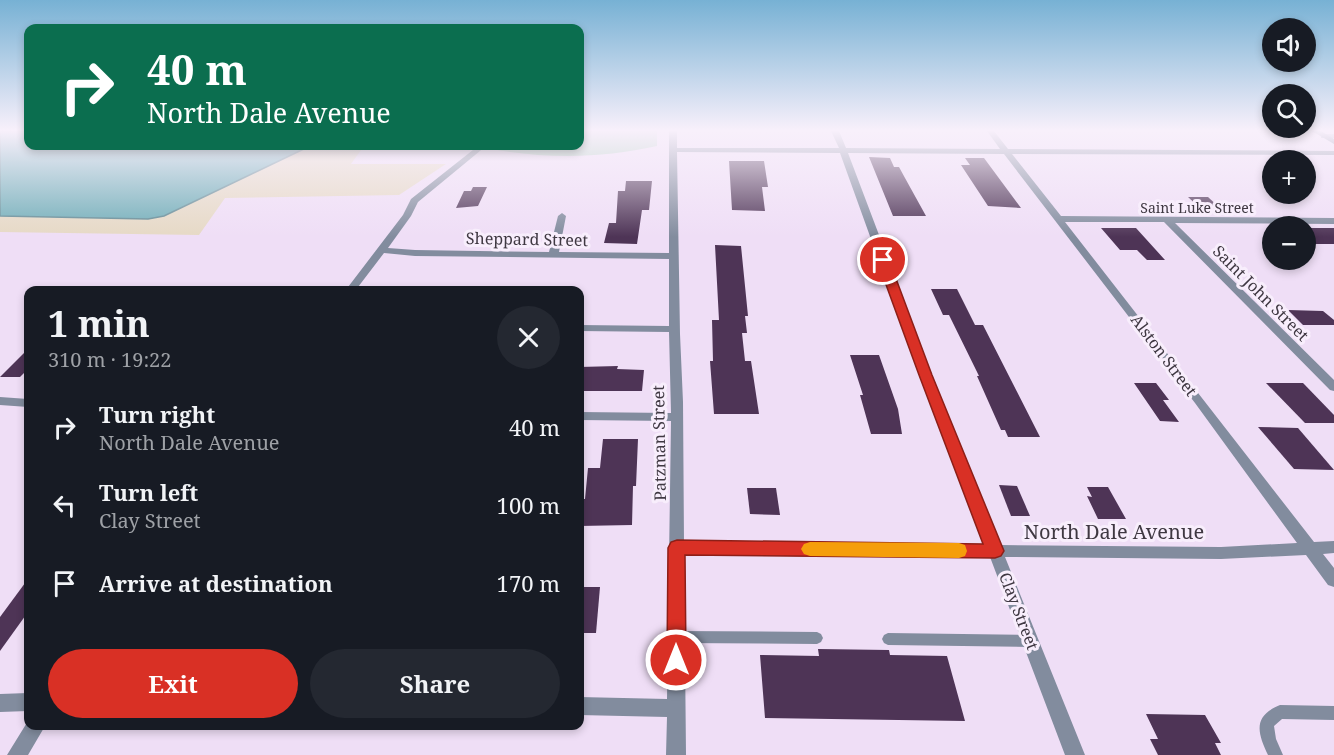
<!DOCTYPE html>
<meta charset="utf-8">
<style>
:root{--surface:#171b24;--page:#242831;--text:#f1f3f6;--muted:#9ea1a6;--accent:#d93025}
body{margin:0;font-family:"Noto Serif",serif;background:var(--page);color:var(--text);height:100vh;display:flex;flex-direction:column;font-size:22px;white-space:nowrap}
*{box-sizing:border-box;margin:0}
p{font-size:20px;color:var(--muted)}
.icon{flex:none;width:33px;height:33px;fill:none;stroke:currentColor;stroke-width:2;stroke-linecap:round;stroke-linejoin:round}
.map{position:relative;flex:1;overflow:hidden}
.drawer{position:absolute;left:24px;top:286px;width:560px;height:444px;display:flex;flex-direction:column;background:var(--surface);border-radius:12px;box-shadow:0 3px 9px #0003}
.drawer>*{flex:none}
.top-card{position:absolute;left:24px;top:24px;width:560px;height:126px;border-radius:12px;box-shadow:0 3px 9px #0003;background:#0b6e4f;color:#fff;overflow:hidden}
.tools{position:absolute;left:1262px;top:18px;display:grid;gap:12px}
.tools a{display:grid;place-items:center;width:54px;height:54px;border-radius:50%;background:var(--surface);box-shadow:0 3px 9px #0003;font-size:30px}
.pin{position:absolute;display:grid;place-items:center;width:51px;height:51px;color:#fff;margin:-26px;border:3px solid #fff;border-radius:50%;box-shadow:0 2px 6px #0007}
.me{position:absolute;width:66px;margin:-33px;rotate:0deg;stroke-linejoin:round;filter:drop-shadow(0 0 4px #0008)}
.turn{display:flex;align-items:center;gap:21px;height:126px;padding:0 24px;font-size:27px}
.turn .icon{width:78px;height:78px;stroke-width:2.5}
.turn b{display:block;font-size:42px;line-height:51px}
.round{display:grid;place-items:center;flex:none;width:63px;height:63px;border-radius:32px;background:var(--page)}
.head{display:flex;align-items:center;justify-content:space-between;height:102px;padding:0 24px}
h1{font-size:36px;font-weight:700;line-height:45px}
.button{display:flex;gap:12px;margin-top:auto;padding:12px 24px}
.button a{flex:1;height:69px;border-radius:36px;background:var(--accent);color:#fff;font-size:24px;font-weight:700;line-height:69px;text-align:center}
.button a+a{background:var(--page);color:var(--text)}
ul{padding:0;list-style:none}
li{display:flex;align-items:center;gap:18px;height:78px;padding:0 24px}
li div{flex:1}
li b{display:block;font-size:22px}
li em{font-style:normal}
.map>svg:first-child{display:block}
.industrial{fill:#e6d9c5}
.green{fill:#a9ceb9}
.water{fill:#6fadb7;stroke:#618a94;stroke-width:1.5}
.building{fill:#4e3456}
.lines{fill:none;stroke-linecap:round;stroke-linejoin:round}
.service{fill:#828c9e;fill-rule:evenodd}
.minor{fill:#828c9e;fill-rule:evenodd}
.secondary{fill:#54627b;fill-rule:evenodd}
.route{fill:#d93025;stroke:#8d1f18;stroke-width:1.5}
.slow{fill:#f59e0b}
.labels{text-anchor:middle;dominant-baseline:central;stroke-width:6;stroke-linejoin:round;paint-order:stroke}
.far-street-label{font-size:14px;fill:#3f3842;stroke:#f8eefc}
.street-label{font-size:16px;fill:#3f3842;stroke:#f8eefc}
.near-street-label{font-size:20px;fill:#3f3842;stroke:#f8eefc}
</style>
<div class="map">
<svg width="1334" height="755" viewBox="0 0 1334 755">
<rect width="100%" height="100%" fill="#efdef6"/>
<!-- industrial -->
<path class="industrial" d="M0 131H28V146H364L351 164H446L399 195 225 198 199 235 0 232Z"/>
<!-- green -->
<path class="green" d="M579 131H657V146C599 159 540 159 481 147L579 146Z"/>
<!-- water -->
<path class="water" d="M0 131H28V146H310L164 216 148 219 0 216Z"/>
<!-- building -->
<g class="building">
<path d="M869 157 890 158 894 167H899L905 178 926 216H893Z"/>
<path d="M965 158H984L1021 208 988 206 961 165H970Z"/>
<path d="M729 161H764L768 187H762L765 211 732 210Z"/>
<path d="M626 181H652L649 210H642L637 244 604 243 609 223H616L618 191H625Z"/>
<path d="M473 187H487L478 206 456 208 464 191H471Z"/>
<path d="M1188 197H1208L1222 210H1202Z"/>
<path d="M1101 228H1136L1165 260H1147L1137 250H1120Z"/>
<rect x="1305" y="228" width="29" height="16"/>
<path d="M715 245 741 246 748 316H745L747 333H742L745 361H751L759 414H714L710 361H713L712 320H719Z"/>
<path d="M931 289H957L975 325H983L1040 437H1008L1005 430H1001L977 376H979L949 315H943Z"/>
<path d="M1288 310 1323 311 1334 320V325H1303Z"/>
<path d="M28 349V369L20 377H0Z"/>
<path d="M850 355H879L898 409 902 434H871L860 395H863Z"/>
<path d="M618 366 617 369 644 370 642 391H579V367Z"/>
<path d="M1134 383H1156L1169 400H1163L1179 422 1160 421Z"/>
<path d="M1266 383H1303L1334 415V423H1305Z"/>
<path d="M1258 427 1298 428 1334 470 1294 469Z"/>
<path d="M603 439H638L636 486H633L632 525 579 526 581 499H585L588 468H600Z"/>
<path d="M999 485 1017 486 1030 516H1011Z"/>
<path d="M1087 487H1108L1126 519H1098L1087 496 1092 497Z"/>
<path d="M747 488H776L780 515 750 514Z"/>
<path d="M28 579V612L0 651V617Z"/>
<path d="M579 587H600L596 633H579Z"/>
<path d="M818 649 889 650 890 655 947 656 965 721 765 718 760 655 819 656Z"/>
<path d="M1146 714 1205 715 1221 743H1215L1221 755H1158L1150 739H1158Z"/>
</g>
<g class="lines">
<!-- service -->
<g class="service">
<path d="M676 631 817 632 821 634 823 638 821 642 817 644 676 643 672 641 670 637 672 633Z"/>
<path d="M888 633 1030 635 1034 637 1036 641 1034 645 1030 647 888 645 884 643 882 639 884 635Z"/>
<path d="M1280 705 1334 706V720L1282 719 1274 726 1276 739 1283 755H1268C1257 732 1253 716 1280 705Z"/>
</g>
<!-- minor -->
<g class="minor">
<path d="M669 131H677V148H839L831 131H839L846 148 1000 149 987 131H994L1008 149 1334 151V155L1012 154 1061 216 1334 218V224L1175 223 1334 380V391L1330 390 1164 222H1065L1314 542 1334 541V553L1323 554 1334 568V587L1328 585 1306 555 1221 559 1005 557 1085 755H1065L990 557 684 554 686 755H666L667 717 579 715V697L667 699 671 421 579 420V412L671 413 669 332 579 331V325L669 326V259L415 256 384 253 355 291H345L403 215 411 199 478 146H486L418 202 411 216 388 248 415 250 549 252 558 216 562 213 566 216 559 252 669 253ZM677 152 840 153 920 375 985 544 684 542 683 402 680 334ZM848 153 1004 154 1195 403 1297 543 1221 547 1000 545 932 375Z"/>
<rect x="1321" y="134" width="13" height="4"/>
<path d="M0 397 28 399V407L0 405Z"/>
<path d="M28 693V711L0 712V694Z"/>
<path d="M28 721V726H45L28 755H7Z"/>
</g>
<!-- secondary -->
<path class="secondary" d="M1312 131H1321L1334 139V144Z"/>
</g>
<!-- sky -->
<linearGradient id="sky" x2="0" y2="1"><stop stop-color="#77b1d4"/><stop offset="0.55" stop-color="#f8f0fb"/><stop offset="1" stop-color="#f8f0fb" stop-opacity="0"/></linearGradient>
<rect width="1334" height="237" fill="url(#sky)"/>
<!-- route -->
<path class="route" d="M883 256 889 260 932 375 1004 551 1001 556 995 558 685 555 686 660 683 667 676 670 669 667 667 660 668 548 671 542 677 540 983 544 919 375 877 260Z"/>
<!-- slow -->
<path class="slow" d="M810 542 959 543 965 545 967 551 965 556 959 558 810 556 804 554 801 549 804 544Z"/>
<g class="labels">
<!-- far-street labels -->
<g class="far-street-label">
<text x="1197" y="207">Saint Luke Street</text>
</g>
<!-- street labels -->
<g class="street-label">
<text transform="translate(527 239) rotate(1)">Sheppard Street</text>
<text transform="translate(1261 293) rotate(45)">Saint John Street</text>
<text transform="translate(1164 355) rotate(53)">Alston Street</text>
<text transform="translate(659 443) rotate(-91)">Patzman Street</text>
<text transform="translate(1019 611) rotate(69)">Clay Street</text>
</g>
<!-- near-street labels -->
<g class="near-street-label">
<text x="1114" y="531">North Dale Avenue</text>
</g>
</g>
</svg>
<div class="tools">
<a><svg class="icon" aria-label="sound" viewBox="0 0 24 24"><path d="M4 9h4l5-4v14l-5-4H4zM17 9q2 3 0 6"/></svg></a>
<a><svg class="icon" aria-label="search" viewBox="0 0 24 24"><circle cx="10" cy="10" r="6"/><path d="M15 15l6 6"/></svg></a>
<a>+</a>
<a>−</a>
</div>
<div class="pin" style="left:883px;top:260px;background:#d93025"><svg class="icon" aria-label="arrive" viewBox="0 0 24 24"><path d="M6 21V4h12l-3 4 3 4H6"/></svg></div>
<svg class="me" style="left:676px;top:660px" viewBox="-20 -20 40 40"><circle r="17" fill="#d93025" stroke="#fff" stroke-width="3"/><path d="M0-11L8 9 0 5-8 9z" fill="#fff"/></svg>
<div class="top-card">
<div class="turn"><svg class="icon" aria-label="right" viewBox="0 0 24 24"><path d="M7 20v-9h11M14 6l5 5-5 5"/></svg><div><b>40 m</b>North Dale Avenue</div></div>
</div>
<section class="drawer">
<div class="head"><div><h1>1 min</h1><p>310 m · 19:22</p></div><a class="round"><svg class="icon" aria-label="close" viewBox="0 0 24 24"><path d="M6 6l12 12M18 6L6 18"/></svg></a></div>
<ul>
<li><svg class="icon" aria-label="right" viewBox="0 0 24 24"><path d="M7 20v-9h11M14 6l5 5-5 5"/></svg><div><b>Turn right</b><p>North Dale Avenue</p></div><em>40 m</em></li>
<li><svg class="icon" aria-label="left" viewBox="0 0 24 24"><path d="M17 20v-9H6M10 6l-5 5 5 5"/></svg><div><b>Turn left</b><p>Clay Street</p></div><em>100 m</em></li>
<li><svg class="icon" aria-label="arrive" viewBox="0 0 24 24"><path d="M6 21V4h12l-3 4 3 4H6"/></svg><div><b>Arrive at destination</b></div><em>170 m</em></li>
</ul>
<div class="button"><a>Exit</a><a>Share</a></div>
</section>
</div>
